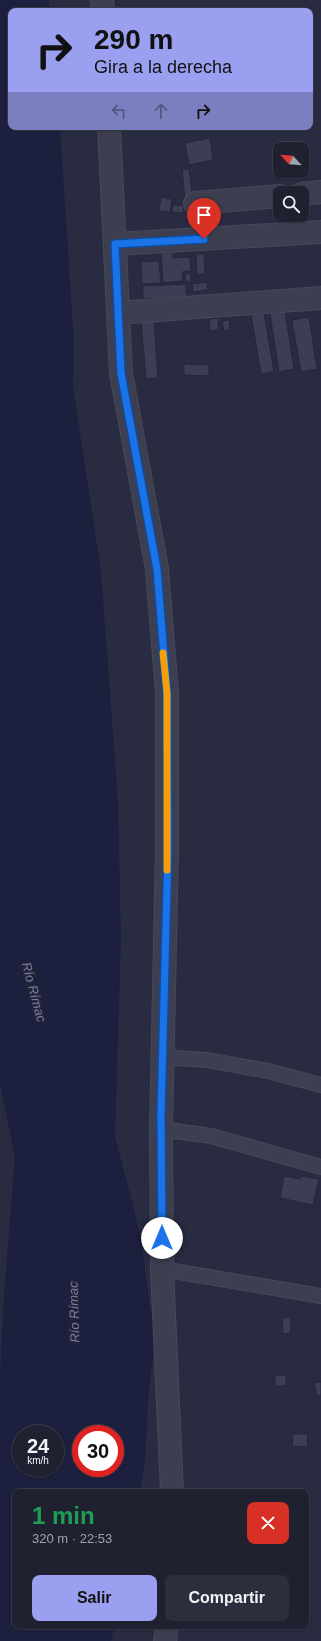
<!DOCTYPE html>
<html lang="es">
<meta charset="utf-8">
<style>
:root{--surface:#1f2131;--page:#2c2e3d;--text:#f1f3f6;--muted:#a1a3ab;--line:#3c3e4d;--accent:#9a9ff0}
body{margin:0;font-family:Helvetica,sans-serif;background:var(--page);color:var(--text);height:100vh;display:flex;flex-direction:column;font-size:15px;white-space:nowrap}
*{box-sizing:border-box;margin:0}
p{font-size:13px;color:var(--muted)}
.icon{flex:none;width:22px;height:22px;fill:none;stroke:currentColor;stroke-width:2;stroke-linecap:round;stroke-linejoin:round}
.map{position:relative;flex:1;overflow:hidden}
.sheet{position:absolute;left:12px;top:1489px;width:297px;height:140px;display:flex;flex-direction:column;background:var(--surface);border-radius:8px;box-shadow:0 1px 3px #0004,0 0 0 1px var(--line)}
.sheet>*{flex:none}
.hud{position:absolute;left:8px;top:8px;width:305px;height:122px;border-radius:8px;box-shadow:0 1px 3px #0004,0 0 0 1px var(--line);background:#9a9ff0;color:#111;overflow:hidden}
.needle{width:26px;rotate:296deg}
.buttons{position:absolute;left:273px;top:142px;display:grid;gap:8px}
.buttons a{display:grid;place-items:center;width:36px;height:36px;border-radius:8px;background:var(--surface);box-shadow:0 1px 3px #0004,0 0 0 1px var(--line);font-size:20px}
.speed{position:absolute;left:12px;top:1425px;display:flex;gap:8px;font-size:20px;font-weight:700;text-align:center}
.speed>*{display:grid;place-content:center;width:52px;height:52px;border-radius:50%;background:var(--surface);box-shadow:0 1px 3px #0004,0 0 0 1px var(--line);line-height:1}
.speed small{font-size:10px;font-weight:400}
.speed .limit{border:6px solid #d22;background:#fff;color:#111}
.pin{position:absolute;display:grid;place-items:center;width:34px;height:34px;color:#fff;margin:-41px -17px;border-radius:50% 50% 50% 0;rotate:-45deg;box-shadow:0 0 4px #0007}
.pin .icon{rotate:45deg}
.me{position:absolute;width:44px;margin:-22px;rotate:0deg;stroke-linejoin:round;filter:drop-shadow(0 0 3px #0008)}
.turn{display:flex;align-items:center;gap:14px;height:84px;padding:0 20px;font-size:18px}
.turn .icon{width:52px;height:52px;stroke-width:2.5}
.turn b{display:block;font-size:28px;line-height:34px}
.lanes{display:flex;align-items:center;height:38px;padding:0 20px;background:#0003;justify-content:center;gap:20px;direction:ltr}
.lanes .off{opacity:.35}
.round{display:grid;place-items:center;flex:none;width:42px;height:42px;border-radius:8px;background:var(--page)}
.headline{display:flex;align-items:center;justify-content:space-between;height:68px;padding:0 20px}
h1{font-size:24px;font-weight:600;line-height:30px;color:#1e9e55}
.action{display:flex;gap:8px;margin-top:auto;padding:8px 20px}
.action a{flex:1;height:46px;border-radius:8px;background:var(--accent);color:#111;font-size:16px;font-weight:600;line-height:46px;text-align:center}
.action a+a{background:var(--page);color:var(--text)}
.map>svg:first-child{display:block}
.water{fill:#1d1f3e;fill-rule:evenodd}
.building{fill:#3c3e56;stroke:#242638}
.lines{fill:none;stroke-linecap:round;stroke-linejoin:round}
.lane-casing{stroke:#47485a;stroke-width:16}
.street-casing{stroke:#47485a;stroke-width:24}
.lane{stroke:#3d3f51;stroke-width:14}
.street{stroke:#3d3f51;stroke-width:22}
.route-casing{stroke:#114b97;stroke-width:10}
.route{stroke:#1a73e8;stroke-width:7}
.slow{stroke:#f59e0b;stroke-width:7}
.labels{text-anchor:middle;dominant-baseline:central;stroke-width:4;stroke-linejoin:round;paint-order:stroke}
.water-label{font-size:13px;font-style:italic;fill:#777ba6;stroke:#222436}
</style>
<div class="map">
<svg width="321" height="1641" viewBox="0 0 321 1641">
<rect width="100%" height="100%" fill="#292c41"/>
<!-- water -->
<path class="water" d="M0 0H49L50 11H11V127H60L74 343 73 387 101 571 118 801 121 940 115 1136 140 1233 155 1340 148 1399 145 1462 140 1492H15V1626H115L111 1641H0V1373L4 1294 15 1157 0 1083ZM21 1434H55V1468H21ZM81 1434H115V1468H81Z"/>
<!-- building -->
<g class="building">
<path d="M210 138 213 160 189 165 185 143Z"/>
<path d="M189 169 192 193 200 192 185 200 182 170Z"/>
<path d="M161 197 172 199 170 212 159 211Z"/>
<path d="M173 205 184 206 183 213 172 212Z"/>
<path d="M173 252V258L190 257 191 271 182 272 183 281 163 283 161 253Z"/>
<path d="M196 254H204L205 274H197Z"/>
<path d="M159 261 161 283 142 284 141 262Z"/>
<path d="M190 273 191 281 186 282 185 274Z"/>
<path d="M207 282 208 290 193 292 192 284Z"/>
<path d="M186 284 187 297 143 299V286Z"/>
<path d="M285 311 294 369 279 372 270 314Z"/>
<path d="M264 313 274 372 261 374 251 315Z"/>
<path d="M309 317 317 369 301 372 292 320Z"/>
<path d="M218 318 219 330 210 331 209 319Z"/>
<path d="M154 320 158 378 146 379 141 321Z"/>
<path d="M229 320 230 330 224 331 222 321Z"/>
<path d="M184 364 209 365V376L184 375Z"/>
<path d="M284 1176 300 1179 301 1176 319 1179 313 1205 280 1198Z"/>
<path d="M290 1317 291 1333 283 1334 282 1318Z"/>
<rect x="275" y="1375" width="11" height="11"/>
<path d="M321 1382V1395L317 1396 314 1383Z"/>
<path d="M293 1434H308L307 1447 292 1446Z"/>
</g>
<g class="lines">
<!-- lane casing -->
<g class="lane-casing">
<g id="lane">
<path d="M162 1057 207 1060 268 1071 321 1085"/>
<path d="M161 1129 211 1136 321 1167"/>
<path d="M162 1269 321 1296"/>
</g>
</g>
<!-- street casing -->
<g class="street-casing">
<g id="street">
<path d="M102 0 103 11"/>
<path d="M109 127 121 373 157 569 167 693V849L161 1129 162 1269 172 1492"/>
<path d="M302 194 321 192"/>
<path d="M195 203 280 196"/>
<path d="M115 244 321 232"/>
<path d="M118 313 321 298"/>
<path d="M165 1641 167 1626"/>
</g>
</g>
<!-- lane -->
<use href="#lane" class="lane"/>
<!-- street -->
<use href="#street" class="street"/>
</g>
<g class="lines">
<!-- route casing -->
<g class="route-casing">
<path id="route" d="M162 1238 161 1115 168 849 167 693 157 569 121 373 115 244 204 239"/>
</g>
<!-- route -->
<use href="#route" class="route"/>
<!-- slow -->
<path class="slow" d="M163 653 167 693V870"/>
</g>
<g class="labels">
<!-- water labels -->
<g class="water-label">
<text transform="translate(34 992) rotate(75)">Río Rímac</text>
<text transform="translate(74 1312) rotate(-92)">Río Rímac</text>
</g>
</g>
</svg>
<div class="buttons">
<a><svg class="needle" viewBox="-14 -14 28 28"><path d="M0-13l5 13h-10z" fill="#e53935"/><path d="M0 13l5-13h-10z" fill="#a1a3ab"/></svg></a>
<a><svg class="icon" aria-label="search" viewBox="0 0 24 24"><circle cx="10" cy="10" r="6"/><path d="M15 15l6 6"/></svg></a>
</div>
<div class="speed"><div>24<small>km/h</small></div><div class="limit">30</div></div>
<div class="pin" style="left:204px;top:239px;background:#d93025"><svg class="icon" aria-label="arrive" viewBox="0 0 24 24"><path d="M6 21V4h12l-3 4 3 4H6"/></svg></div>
<svg class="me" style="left:162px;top:1238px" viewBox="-20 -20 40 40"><circle r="19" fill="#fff"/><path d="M0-13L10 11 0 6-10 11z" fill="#1a73e8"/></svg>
<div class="hud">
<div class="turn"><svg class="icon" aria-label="right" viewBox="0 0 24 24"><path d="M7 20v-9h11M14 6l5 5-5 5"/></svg><div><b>290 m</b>Gira a la derecha</div></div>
<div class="lanes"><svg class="icon off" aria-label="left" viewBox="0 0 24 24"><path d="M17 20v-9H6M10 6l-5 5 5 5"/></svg><svg class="icon off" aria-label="ahead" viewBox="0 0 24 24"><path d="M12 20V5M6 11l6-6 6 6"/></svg><svg class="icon" aria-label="right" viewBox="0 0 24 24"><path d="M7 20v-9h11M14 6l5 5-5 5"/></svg></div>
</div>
<section class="sheet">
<div class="headline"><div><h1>1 min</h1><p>320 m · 22:53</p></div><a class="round" style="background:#d93025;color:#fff"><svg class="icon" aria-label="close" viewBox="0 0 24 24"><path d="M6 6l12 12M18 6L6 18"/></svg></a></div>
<div class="action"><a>Salir</a><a>Compartir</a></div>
</section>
</div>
